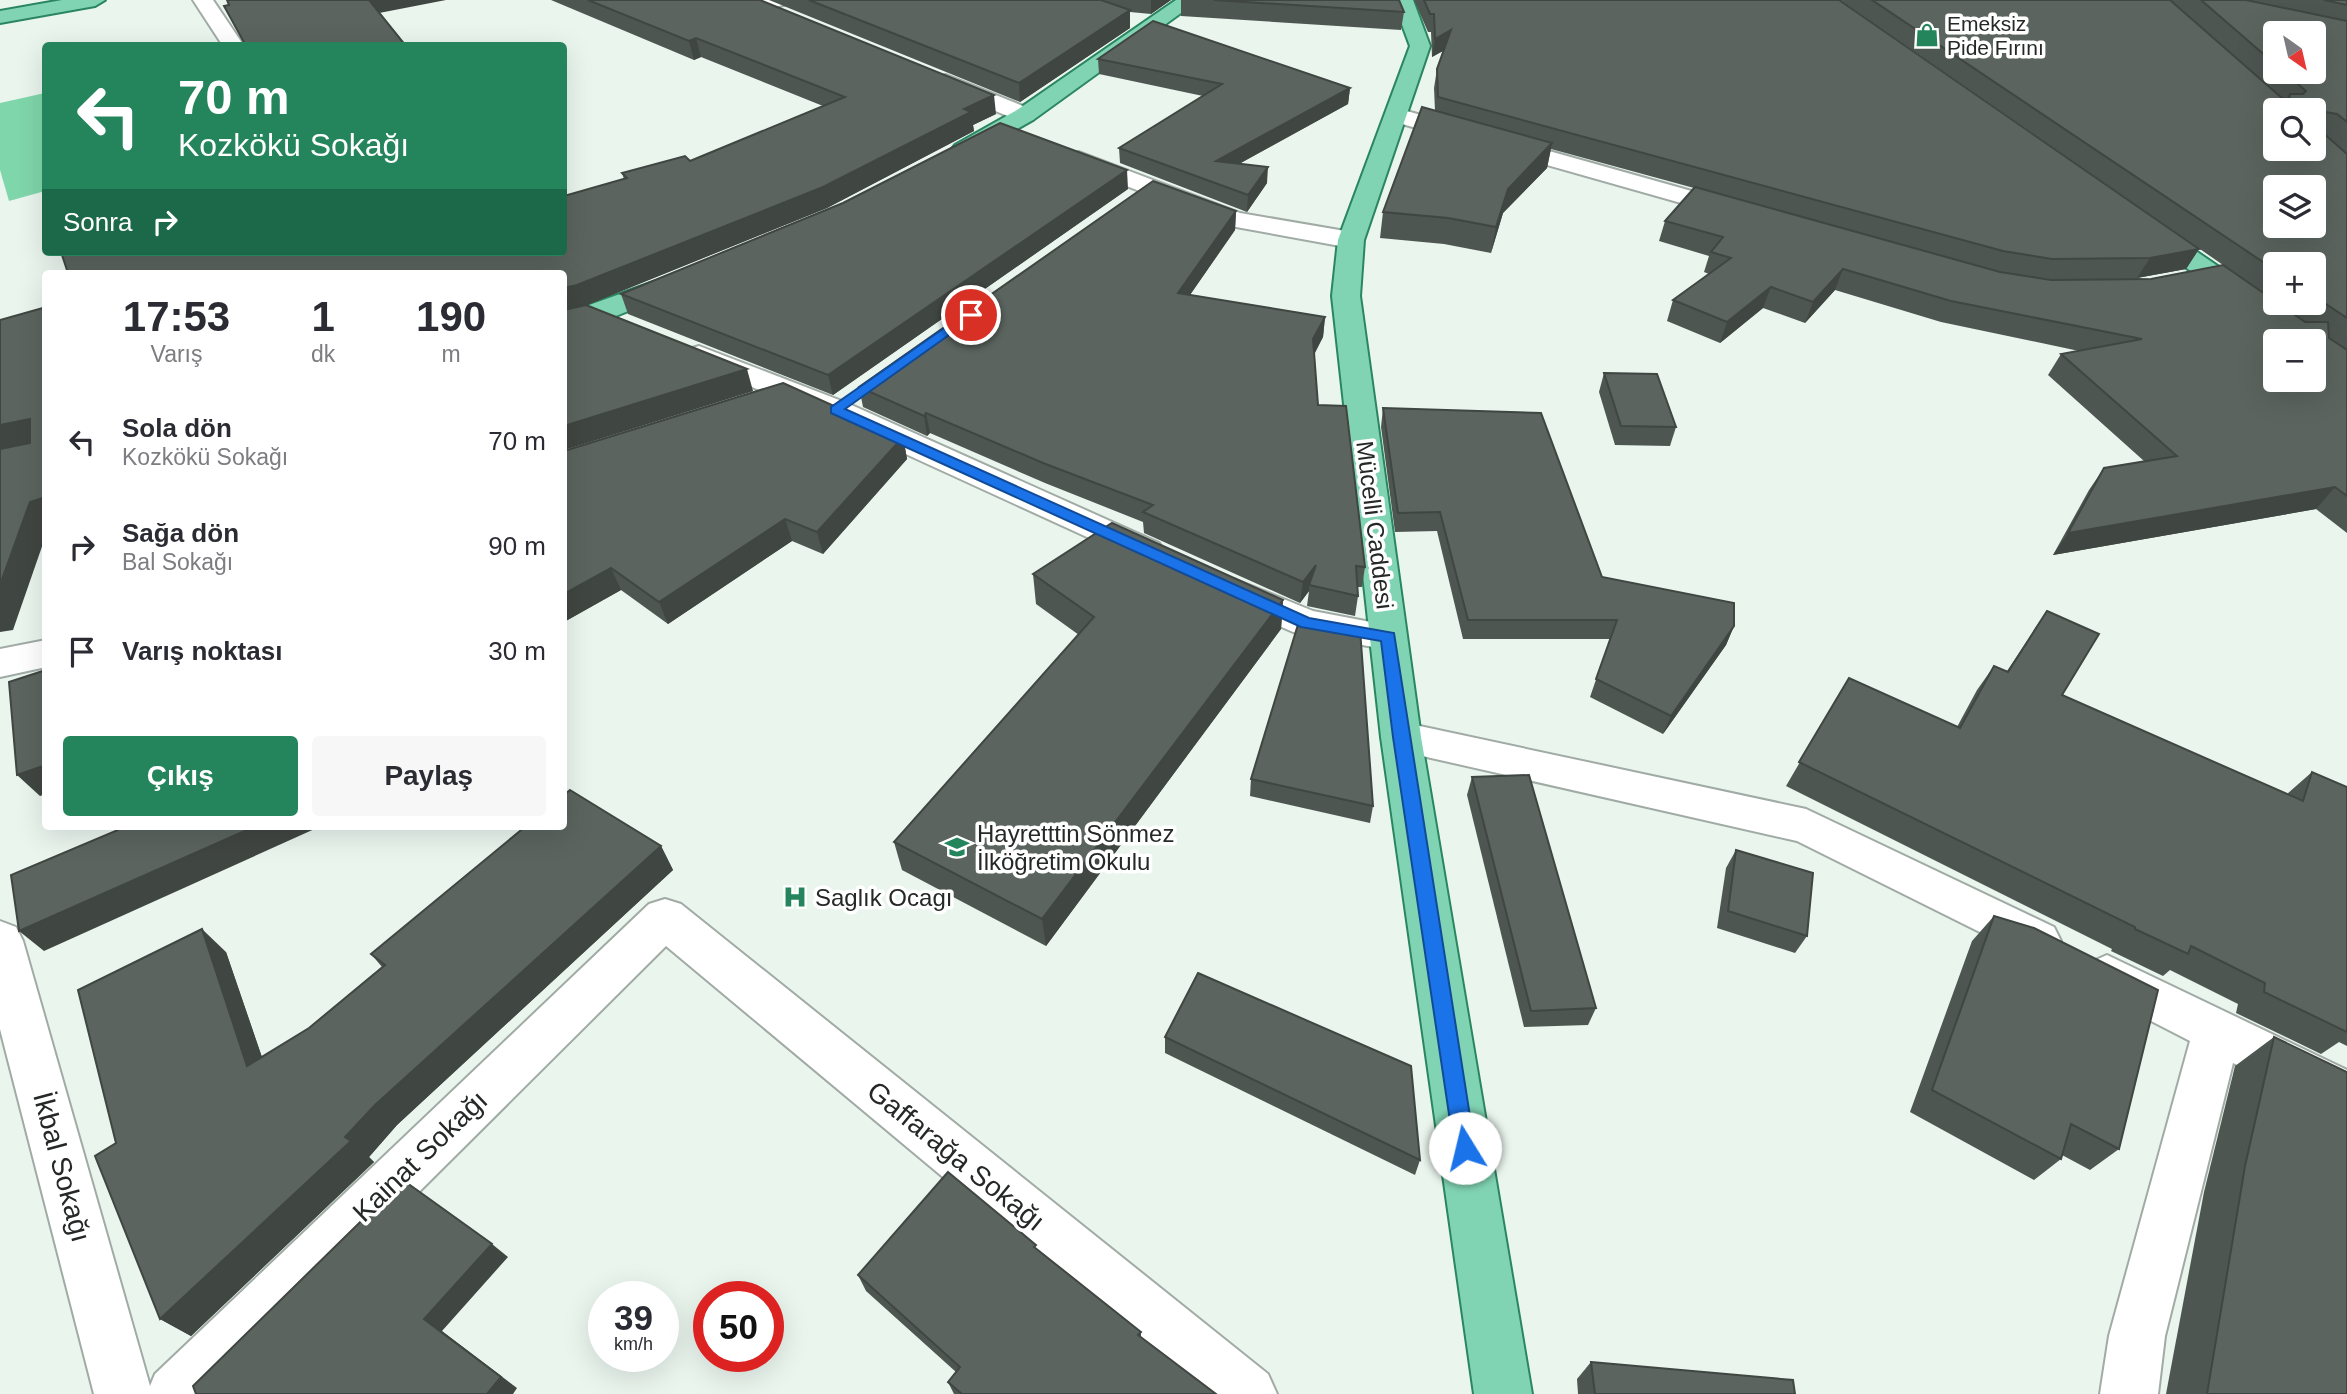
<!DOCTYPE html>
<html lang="tr">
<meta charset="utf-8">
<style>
:root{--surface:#fff;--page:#f7f7f7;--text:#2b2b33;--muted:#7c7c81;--accent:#24845c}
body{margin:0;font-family:Arial,sans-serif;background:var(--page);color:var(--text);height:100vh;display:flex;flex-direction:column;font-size:26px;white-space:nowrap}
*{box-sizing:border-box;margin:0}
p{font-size:23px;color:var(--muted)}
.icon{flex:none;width:38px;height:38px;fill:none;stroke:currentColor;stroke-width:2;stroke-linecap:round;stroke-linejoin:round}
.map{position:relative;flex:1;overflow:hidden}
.sheet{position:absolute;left:42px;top:270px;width:525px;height:560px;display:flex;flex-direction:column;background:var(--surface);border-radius:7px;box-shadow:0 7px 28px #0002}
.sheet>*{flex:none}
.banner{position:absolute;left:42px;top:42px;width:525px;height:214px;border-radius:7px;box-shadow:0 7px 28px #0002;background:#24845c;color:#fff;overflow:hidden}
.needle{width:46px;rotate:146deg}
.tools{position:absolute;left:2263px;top:21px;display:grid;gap:14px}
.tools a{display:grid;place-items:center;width:63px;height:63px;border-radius:7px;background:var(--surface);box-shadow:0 7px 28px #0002;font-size:35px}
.speed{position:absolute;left:588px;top:1281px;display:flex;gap:14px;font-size:35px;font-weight:700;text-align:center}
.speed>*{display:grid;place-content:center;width:91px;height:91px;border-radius:50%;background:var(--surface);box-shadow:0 7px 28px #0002;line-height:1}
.speed small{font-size:18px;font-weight:400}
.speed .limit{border:10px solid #d22;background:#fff;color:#111}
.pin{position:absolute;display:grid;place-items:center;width:60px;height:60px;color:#fff;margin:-30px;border:4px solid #fff;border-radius:50%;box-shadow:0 2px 7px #0007}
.me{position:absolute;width:77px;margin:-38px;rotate:351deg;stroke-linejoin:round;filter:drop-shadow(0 0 5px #0008)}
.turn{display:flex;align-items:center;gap:24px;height:147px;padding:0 21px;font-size:32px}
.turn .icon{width:91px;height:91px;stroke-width:2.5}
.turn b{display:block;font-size:49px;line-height:60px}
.then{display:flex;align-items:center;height:66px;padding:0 21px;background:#0003;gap:14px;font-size:26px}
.eta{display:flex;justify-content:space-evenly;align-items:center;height:119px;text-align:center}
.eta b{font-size:42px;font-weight:700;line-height:49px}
.primary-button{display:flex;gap:14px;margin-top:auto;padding:14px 21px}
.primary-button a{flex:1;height:80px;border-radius:7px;background:var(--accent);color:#fff;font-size:28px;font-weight:700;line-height:80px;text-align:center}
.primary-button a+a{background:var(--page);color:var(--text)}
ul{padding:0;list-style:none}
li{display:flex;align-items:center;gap:21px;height:105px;padding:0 21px}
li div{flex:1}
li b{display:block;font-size:26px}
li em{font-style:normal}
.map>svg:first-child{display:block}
.green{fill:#7fd6aa}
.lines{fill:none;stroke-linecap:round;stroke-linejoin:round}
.minor-casing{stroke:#a1aba5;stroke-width:4}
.major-casing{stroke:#2a8660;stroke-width:4}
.minor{fill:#fff;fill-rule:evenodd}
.major{fill:#81d4b3;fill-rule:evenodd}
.wall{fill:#4e5652;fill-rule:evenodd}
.shaded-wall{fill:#404642}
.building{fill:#5b645f;stroke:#404642;stroke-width:2;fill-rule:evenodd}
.route{fill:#1a73e8;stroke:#114b97;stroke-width:2}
.labels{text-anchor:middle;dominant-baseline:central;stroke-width:7;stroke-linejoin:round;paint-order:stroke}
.far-poi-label{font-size:21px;fill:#252826;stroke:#fff;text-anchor:start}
.street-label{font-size:24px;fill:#252826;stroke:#fff}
.poi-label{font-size:24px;fill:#252826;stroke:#fff;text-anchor:start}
.near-street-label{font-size:28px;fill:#252826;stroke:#fff}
</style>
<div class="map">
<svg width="2347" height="1394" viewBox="0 0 2347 1394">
<rect width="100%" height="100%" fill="#eaf5ee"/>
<!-- green -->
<path class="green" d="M45 93V191L9 201 0 170V103Z"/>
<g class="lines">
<!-- minor casing -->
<g class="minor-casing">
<g id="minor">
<path d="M193 0H213L244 46H223Z"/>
<path d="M790 0 787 4 760 11 750 5 756 0Z"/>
<path d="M946 75 1033 110 1036 115 1033 120H1017L938 87 935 82 938 77Z"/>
<path d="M1396 108 1745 206 1749 211 1745 216 1736 219 1727 216 1388 120 1385 115 1388 110Z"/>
<path d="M1079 152 1240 213 1351 232 1360 234 1364 240 1360 246 1351 248 1225 225 1071 164 1067 159 1071 154Z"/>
<path d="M364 252H390L404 273H378Z"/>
<path d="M699 346 847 403 1159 543 1164 551 1159 559 1147 563 1135 559 825 417 689 361 684 355 689 349Z"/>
<path d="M1234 579 1313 611 1402 628 1407 637 1402 646 1389 650 1293 632 1221 600 1216 591 1221 582Z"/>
<path d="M46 640V667L0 677V649Z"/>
<path d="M1401 722 1806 809 2054 927 2061 941 2054 955 2038 961 1797 841 1387 748 1381 737 1387 726Z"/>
<path d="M665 899 681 904 1268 1374 1277 1394H1203L666 946 216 1394H94L0 1029V921L16 927 23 941 150 1386 155 1374 649 904Z"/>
<path d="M2107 955 2347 1070V1118L2233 1063 2165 1336 2158 1394H2100L2109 1336 2190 1041 2091 990 2084 976 2091 962Z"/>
</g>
</g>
<!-- major casing -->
<g class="major-casing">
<g id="major">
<path d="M62 0H105L95 6 0 23V11Z"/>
<path d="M1176 0H1199L1033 120 971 155H955L951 150 955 145 1017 110Z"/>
<path d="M1393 0H1413L1430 46 1364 240 1360 296 1421 737 1532 1394H1474L1381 737 1332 296 1338 240 1410 46Z"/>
<path d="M2150 223 2159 226 2319 335 2323 341 2319 347 2314 349V341H2290L2141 236 2137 231 2141 226Z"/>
<path d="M673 275 683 277 687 283 683 289 606 320 564 331V314Z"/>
</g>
</g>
<!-- minor -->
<use href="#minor" class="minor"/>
<!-- major -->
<use href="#major" class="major"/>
</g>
<!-- wall -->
<g class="wall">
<path d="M551 0H760L996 114 973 125 974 131 827 208 586 305 753 391 564 450V273L61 252H168L169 255H367L394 254 393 252H564L624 179 622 173 690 161 823 106 701 57 694 60Z"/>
<path d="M769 0H1171L1151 14 1130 12V28L1020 102Z"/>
<path d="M1181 0H1399L1404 12 1401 30 1181 16Z"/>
<path d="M1414 0H1839L2199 249 2186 269 2137 278 2151 279 2223 265 1840 0H2347V154L2323 133 2347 154V533L2316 509 2053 555 2089 490 2104 468 2144 461 2048 375 2061 354 2079 351 1941 322 1835 290 1805 323 1763 308 1720 343 1667 321 1673 300 1709 274 1704 272 1709 256 1659 241 1665 221 1694 188 1551 149 1547 168 1503 213 1491 253 1444 244 1380 238 1383 212 1435 111 1434 88 1437 69 1443 51 1432 57 1431 32H1428ZM2275 33 2314 72H2275ZM2275 264H2314V303H2275Z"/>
<path d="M1098 59 1350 88 1348 104 1239 164 1267 183 1247 212 1120 163 1119 148 1203 96 1099 74Z"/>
<path d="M1128 189 833 395 628 314 621 294Z"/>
<path d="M1236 211 1235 230 1190 295 1325 317 1323 337 1314 353 1318 405 1365 567 1362 587H1357L1358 596 1355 616 1307 606 1309 591 1300 603 1144 533 1143 522 1045 483 930 433 927 436 863 407 859 387Z"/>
<path d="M1604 373 1676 427 1670 446 1615 445 1599 392Z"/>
<path d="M1383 408 1602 577 1734 626 1726 645 1663 734 1590 697 1610 639H1463L1437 531 1395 532 1381 427Z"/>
<path d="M903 437 907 459 823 554 792 541 668 624 621 590 564 622V451Z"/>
<path d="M1033 574 1283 600 1281 629 1046 946 902 870 894 842 1079 635 1036 604Z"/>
<path d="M2047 611 2062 695 2287 794 2312 772 2347 787V1046L2339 1042 2321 1054 2236 1013 2238 1004 2170 970 2163 976 2111 951 2112 949 1786 786 1849 678 1957 727 1977 690 1994 666 2007 671Z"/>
<path d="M1472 777 1596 1008 1588 1025 1524 1027 1467 795Z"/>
<path d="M1251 779 1373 806 1370 823 1250 796Z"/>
<path d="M661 846 673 870 397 1125 369 1157 374 1162 191 1336 160 1319 116 1143 226 952 262 1057 309 1028 382 967 371 954Z"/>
<path d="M1736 850 1807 936 1795 953 1717 928 1726 868Z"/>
<path d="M1994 916 2119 1149 2090 1170 2062 1155 2061 1159 2034 1180 1910 1112 1972 941Z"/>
<path d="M1165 1037 1420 1160 1415 1175 1165 1053Z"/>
<path d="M2274 1037 2347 1394H2166L2204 1192 2235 1066Z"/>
<path d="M1037 1249 1141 1332V1337L1216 1394H954L948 1382 956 1372 866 1291 858 1275Z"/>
<path d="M1591 1362 1795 1394H1578L1577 1379Z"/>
</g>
<!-- shaded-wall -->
<g class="shaded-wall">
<path d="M368 0H446L374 14Z"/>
<path d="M1151 0H1171L1151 14Z"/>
<path d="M1130 10V28L1020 102 1019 83Z"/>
<path d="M1451 30 1448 48 1432 57 1435 39Z"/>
<path d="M696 38 701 57 694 60 689 41Z"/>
<path d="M1350 88 1348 104 1215 177 1216 161Z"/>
<path d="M994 95 996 114 973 125 974 131 827 208 585 306 564 312V288Z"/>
<path d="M1552 143 1547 168 1503 213 1491 253 1496 227 1508 189Z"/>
<path d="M1268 167 1267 183 1247 212 1248 195Z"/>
<path d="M1127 170 1128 189 833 395 828 375Z"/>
<path d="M1236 211 1235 230 1178 312V293Z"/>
<path d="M2199 249 2186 269 2137 278 2150 258Z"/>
<path d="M1843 269 1835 290 1805 323 1813 302Z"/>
<path d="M1771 287 1763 308 1720 343 1727 322Z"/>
<path d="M1325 317 1323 337 1312 359 1313 339Z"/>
<path d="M747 369 753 391 564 450V426Z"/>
<path d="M926 413 930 433 927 436 924 416Z"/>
<path d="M30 419 46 438 0 451V425Z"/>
<path d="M903 437 907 459 823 554 817 532Z"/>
<path d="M2335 487 2316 509 2053 555 2068 533Z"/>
<path d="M46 497V535L13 630 0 632V585L30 502Z"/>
<path d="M785 519 792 541 668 624 659 602Z"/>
<path d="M1316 565 1309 585V591L1300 603 1303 582Z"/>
<path d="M611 568 621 590 564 622V594Z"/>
<path d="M1283 600 1281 629 1046 946 1042 919Z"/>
<path d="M1734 626 1726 645 1663 734 1671 716Z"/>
<path d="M46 765V794L40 796 17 775Z"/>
<path d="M256 826H318L319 827 44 951 19 931Z"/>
<path d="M661 846 673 870 397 1125 369 1157 374 1162 191 1336 160 1319 345 1137 375 1105Z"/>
<path d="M202 929 226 952 272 1087 247 1066Z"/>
<path d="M492 1244 508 1257 442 1331 517 1388 513 1394H487L424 1319Z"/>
</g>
<!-- building -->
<g class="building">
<path d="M227 0H369L406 46H246L224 6 229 5Z"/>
<path d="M588 0H760L994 95 964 109 971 112 823 187 577 285 564 288V273H68L61 252H166L168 255 197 253 196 252H365L367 255 396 254 394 252H564V196L627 178 622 173 685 156 690 161 845 97 696 38 689 41Z"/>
<path d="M809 0H1101L1130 10 1019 83Z"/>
<path d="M1214 0H1399L1404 12Z"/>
<path d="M1424 0H1839L2199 249 2150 258 2052 259 2003 251 1438 97 1437 69 1451 30 1435 39 1434 14H1430Z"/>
<path d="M1872 0H2170L2282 98 2289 99 2290 94H2303L2306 91 2284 72H2314V33H2275V64L2201 0H2246L2347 21V122L2337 114 2325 112 2324 127 2321 128V131L2347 154V318L2314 296V264H2275V270ZM2275 110H2314V149H2275ZM2275 187H2314V226H2275Z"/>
<path d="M2324 0H2347V5Z"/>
<path d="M1153 21 1350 88 1216 161 1268 167 1248 195 1119 148 1222 84 1098 59Z"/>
<path d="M1422 107 1552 143 1508 189 1496 227 1448 218 1383 212Z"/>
<path d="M1000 123 1127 170 828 375 621 294 843 203Z"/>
<path d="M1153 181 1236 211 1178 293 1325 317 1313 339 1318 405 1346 406 1365 567 1356 566 1358 596 1309 585 1316 565 1303 582 1143 512 1153 505 1043 463 926 413 924 416 859 387Z"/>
<path d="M1695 187 2000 272 2051 280 2151 279 2223 265 2275 301V303H2278L2305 322H2328L2329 338 2347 350V496L2335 487 2068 533 2104 468 2177 456 2061 354 2142 339 1951 301 1843 269 1813 302 1771 287 1727 322 1673 300 1731 258 1711 252 1723 237 1665 221ZM2275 341H2314V380H2275Z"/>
<path d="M586 305 747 369 564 426V310Z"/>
<path d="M46 307V497L30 502 0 585V449L30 443V419L0 425V320Z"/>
<path d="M1604 373 1657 374 1676 427 1621 426Z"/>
<path d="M783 383 903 437 817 532 785 519 659 602 611 568 564 594V451Z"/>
<path d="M1383 408 1541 413 1602 577 1734 603V626L1671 716 1596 679 1617 620H1468L1440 512 1398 513Z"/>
<path d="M1112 523 1283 600 1042 919 894 842 1094 617 1033 574Z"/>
<path d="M2047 611 2099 634 2062 695 2303 801 2312 772 2347 787V1032L2264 992 2265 983 2191 946 2188 954 2135 929V927L1799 762 1849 678 1960 728 1994 666 2008 672Z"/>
<path d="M1300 618 1360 629 1373 806 1251 779Z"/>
<path d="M46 670V765L17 775 9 682Z"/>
<path d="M1529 775 1596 1008 1531 1011 1472 777Z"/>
<path d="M570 790 661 846 375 1105 345 1137 351 1141 160 1319 95 1156 116 1143 78 990 202 929 247 1066 309 1028 385 965 371 954 526 826H564V795Z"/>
<path d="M117 826H256L19 931 11 875 118 830Z"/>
<path d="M1736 850 1813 873 1807 936 1728 911Z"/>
<path d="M1994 916 2034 928 2158 990 2119 1149 2071 1124 2061 1159 1932 1090Z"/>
<path d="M1198 973 1411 1066 1420 1160 1165 1037Z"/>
<path d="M2274 1037 2347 1072V1394H2207L2245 1166Z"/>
<path d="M948 1172 1036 1245 1034 1247 1141 1332 1138 1335 1216 1394H962L948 1382 960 1367 858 1275Z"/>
<path d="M403 1180 492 1244 424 1319 501 1377 487 1394H196L193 1386Z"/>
<path d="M1591 1362 1793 1380 1795 1394H1595Z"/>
</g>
<!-- route -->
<path class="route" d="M967 312 977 315 845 409 1309 618 1394 633 1475 1148 1472 1155 1465 1158 1457 1155 1454 1148 1393 737 1381 641 1301 627 831 413V407Z"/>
<!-- icons -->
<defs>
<g id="shop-bare" transform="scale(1.89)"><path d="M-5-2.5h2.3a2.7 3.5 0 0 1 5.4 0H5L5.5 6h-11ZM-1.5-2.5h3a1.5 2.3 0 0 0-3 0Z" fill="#24845c" stroke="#fff" stroke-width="2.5" paint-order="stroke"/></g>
<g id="school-bare" transform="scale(1.89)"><path d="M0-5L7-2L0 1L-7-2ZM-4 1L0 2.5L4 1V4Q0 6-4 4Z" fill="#24845c" stroke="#fff" stroke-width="2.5" paint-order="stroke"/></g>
<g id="hospital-bare" transform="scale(1.89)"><path d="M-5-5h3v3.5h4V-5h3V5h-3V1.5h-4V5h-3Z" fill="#24845c" stroke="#fff" stroke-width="2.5" paint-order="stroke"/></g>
</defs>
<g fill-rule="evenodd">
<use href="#shop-bare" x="1927" y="35"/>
<use href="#school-bare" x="957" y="847"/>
<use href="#hospital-bare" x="795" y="897"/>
</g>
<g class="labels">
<!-- far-poi labels -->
<g class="far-poi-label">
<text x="1947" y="23">Emeksiz<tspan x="1947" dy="24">Pide Fırını</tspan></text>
</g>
<!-- street labels -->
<g class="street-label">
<text transform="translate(1375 525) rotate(83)">Mücelli Caddesi</text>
</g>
<!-- poi labels -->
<g class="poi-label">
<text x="977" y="833">Hayretttin Sönmez<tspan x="977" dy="28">İlköğretim Okulu</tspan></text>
<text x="815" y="897">Saglık Ocagı</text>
</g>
<!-- near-street labels -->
<g class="near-street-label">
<text transform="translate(420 1156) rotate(-44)">Kainat Sokağı</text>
<text transform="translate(956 1156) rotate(39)">Gaffarağa Sokağı</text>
<text transform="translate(62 1167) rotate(75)">İkbal Sokağı</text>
</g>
</g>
</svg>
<div class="tools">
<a><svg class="needle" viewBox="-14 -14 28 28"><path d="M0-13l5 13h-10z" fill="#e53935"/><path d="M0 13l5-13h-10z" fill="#7c7c81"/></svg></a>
<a><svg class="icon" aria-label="search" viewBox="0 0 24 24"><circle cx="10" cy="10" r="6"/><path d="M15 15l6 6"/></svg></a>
<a><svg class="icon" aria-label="layers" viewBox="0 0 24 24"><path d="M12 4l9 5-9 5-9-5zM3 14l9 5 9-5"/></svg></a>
<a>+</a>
<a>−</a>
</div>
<div class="speed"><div>39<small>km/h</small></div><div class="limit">50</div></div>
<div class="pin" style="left:971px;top:315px;background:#d93025"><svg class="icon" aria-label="arrive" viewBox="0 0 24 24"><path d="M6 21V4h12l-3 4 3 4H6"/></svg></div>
<svg class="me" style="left:1465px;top:1148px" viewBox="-20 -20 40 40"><circle r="19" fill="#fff"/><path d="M0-13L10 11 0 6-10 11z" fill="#1a73e8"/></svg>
<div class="banner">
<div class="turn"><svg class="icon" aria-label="left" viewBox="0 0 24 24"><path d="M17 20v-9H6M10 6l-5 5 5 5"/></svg><div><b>70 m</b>Kozkökü Sokağı</div></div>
<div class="then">Sonra<svg class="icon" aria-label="right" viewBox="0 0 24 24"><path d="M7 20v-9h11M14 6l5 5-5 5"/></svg></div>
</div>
<section class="sheet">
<div class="eta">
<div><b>17:53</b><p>Varış</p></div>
<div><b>1</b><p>dk</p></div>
<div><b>190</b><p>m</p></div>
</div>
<ul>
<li><svg class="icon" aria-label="left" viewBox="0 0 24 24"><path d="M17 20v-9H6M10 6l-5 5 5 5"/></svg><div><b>Sola dön</b><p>Kozkökü Sokağı</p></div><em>70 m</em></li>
<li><svg class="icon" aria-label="right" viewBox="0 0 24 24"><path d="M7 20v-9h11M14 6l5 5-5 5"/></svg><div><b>Sağa dön</b><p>Bal Sokağı</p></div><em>90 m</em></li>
<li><svg class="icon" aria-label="arrive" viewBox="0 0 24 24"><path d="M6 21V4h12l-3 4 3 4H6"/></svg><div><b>Varış noktası</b></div><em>30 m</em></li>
</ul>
<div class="primary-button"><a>Çıkış</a><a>Paylaş</a></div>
</section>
</div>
